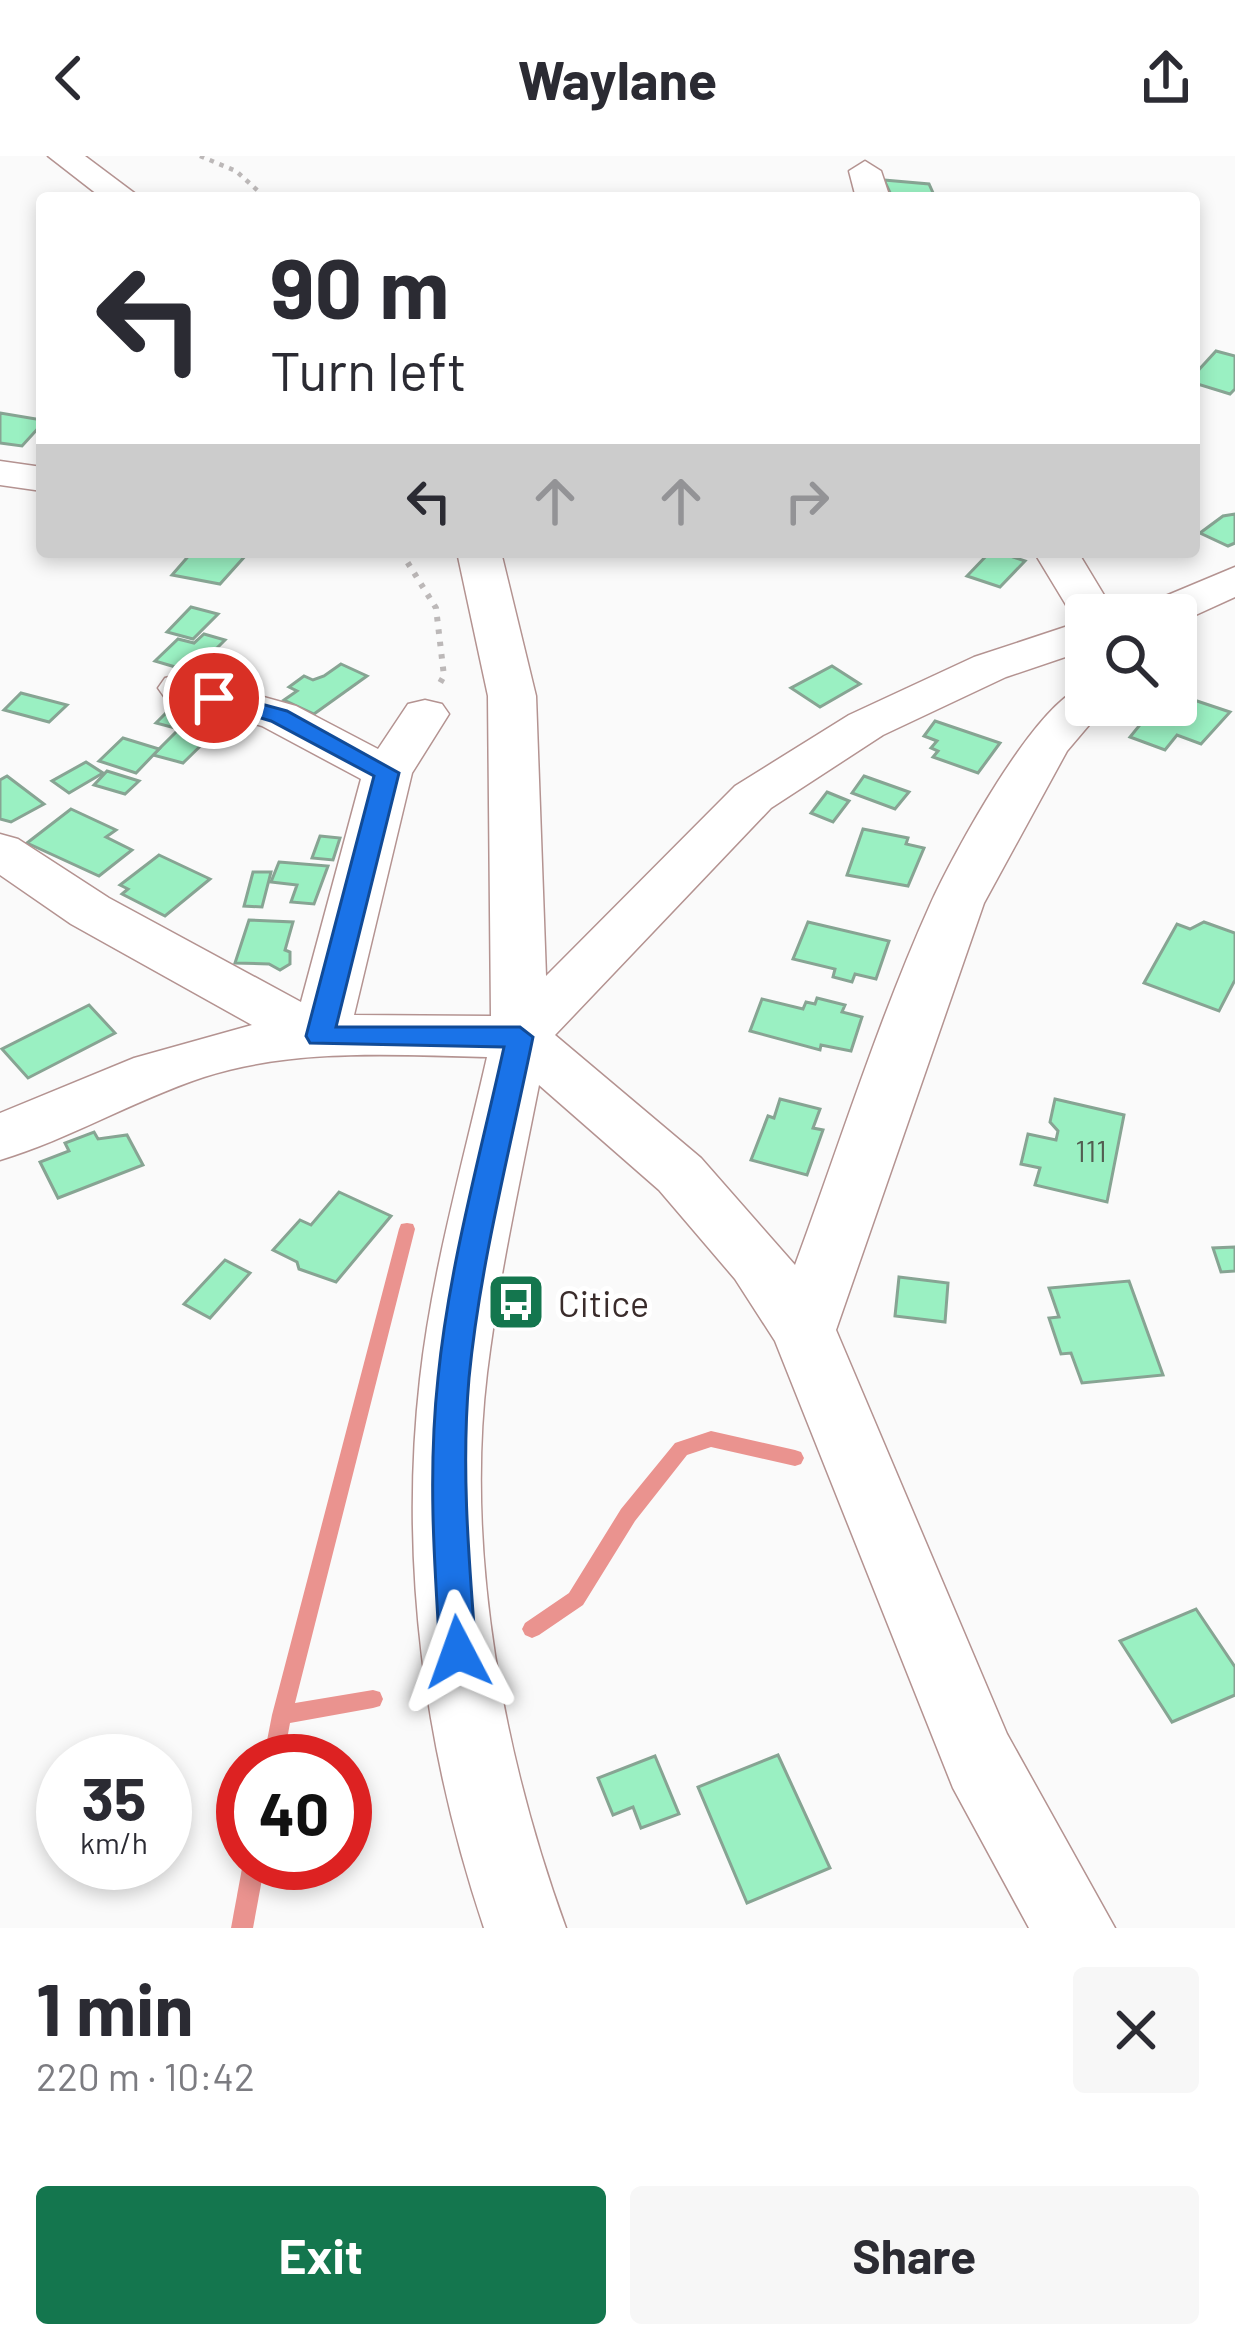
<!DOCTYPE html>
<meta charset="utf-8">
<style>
:root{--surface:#fff;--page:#f7f7f7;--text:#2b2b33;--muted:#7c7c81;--accent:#14764e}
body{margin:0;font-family:Barlow,sans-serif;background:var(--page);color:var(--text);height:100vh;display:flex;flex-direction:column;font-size:45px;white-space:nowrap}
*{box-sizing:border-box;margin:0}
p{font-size:39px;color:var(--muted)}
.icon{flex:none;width:66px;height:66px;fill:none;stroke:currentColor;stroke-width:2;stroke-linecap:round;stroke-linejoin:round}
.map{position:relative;height:1772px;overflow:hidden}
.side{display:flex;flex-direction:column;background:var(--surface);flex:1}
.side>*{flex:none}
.top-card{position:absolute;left:36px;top:36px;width:1164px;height:366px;border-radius:12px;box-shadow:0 6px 18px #0003;background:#fff;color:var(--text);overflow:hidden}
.fabs{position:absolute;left:1065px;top:438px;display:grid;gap:24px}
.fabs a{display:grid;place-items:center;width:132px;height:132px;border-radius:12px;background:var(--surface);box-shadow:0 6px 18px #0003;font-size:60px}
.speed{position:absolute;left:36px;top:1578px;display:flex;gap:24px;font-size:60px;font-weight:700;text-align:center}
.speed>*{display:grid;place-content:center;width:156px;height:156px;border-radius:50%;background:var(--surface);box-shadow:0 6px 18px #0003;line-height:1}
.speed small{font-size:30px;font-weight:400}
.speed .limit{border:18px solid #d22;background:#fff;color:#111}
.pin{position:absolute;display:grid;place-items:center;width:102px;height:102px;color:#fff;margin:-51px;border:6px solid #fff;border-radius:50%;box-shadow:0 3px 12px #0007}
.me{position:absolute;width:132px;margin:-66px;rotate:356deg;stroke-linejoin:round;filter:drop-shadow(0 0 9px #0008)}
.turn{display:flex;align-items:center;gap:42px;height:252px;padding:0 36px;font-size:54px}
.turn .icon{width:156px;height:156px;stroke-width:2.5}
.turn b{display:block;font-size:84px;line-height:102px}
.lanes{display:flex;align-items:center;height:114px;padding:0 36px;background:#0003;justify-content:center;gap:60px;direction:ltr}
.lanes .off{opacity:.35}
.round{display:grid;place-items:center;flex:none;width:126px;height:126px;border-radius:12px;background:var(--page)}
.summary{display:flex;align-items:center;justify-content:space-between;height:204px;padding:0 36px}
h1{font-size:72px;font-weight:700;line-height:90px}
.action{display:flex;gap:24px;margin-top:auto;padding:24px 36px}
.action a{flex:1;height:138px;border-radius:12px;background:var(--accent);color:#fff;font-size:48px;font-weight:700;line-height:138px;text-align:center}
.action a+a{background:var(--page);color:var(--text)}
header{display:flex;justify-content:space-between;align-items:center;height:156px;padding:0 36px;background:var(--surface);font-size:54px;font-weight:700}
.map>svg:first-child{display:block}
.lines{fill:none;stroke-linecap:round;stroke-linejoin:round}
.stream{fill:#ea938f;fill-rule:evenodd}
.building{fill:#9af0c2;stroke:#87a493;stroke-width:3}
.minor-casing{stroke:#b49391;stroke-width:3}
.path-far1{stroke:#bcb8b8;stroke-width:4.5;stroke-dasharray:4.5 6;stroke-linecap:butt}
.path{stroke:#bcb8b8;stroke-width:6;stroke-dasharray:4.5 8;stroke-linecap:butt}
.minor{fill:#fff;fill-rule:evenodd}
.route{fill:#1a73e8;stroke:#114b97;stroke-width:3}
.labels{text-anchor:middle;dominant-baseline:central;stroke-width:10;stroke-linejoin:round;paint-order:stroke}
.number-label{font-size:30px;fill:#525d51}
.poi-label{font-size:36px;fill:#3a2c2b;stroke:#fff;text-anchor:start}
</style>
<header><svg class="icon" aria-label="back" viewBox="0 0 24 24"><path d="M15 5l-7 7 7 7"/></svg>Waylane<svg class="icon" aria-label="share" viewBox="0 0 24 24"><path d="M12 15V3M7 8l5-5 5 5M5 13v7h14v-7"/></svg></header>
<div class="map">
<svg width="1235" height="1772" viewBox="0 0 1235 1772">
<rect width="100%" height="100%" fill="#fafafa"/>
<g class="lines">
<!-- stream -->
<g class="stream">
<path d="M407 1067 413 1068 415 1073 295 1547 373 1534 380 1536 383 1543 380 1550 373 1552 290 1567 283 1605H263L272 1559 399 1073 401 1068Z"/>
<path d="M711 1275 795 1294 801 1296 804 1302 801 1308 795 1310 711 1291 687 1299 635 1365 583 1449 539 1479 532 1482 525 1479 522 1473 525 1467 569 1437 621 1353 675 1287Z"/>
<path d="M243 1707H265L253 1772H231Z"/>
</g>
</g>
<!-- building -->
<g class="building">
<path d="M884 24 929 28 934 39 892 41Z"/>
<path d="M1216 195 1235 200V233L1230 238 1194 227V219Z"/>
<path d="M0 257 42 264V268L22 290 0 287Z"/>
<path d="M1235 358V387L1228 390 1200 377 1223 360Z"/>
<path d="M192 396H224L246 399 220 428 172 419Z"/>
<path d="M990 396H1013L1016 397 1013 401 1025 405 1000 431 967 420Z"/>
<path d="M191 451 218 458 193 483 167 476Z"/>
<path d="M204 478 225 484 215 494 230 498 219 508 211 506 199 518 155 505 178 483 194 487Z"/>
<path d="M341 508 367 520 314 558 284 544 297 535 289 531 304 520 313 524 324 520Z"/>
<path d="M832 510 860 528 820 551 791 532Z"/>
<path d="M21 537 67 549 49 566 4 554Z"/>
<path d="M1176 538 1230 556 1201 588 1177 579 1165 594 1130 581 1156 549H1176Z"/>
<path d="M177 546 229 562 183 607 153 599 179 573 156 567Z"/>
<path d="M935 565 1000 587 978 617 933 601 938 595 931 592 937 585 924 580Z"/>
<path d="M123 582 159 593 136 617 99 605Z"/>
<path d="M86 606 103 617 69 637 52 625Z"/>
<path d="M107 615 139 625 125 638 94 629Z"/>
<path d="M7 620 44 648 11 666 0 663V624Z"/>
<path d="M864 620 909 636 895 653 852 637Z"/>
<path d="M827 636 849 645 833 666 811 657Z"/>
<path d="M71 653 116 674 106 681 132 694 99 720 27 687Z"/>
<path d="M863 673 908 682 906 688 924 692 908 730 847 719Z"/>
<path d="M320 680 340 682 333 704 312 702Z"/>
<path d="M159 699 210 723 165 760 122 738 128 733 120 729Z"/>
<path d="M279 706 328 710 314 748 291 746 297 729 271 726Z"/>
<path d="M253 716H271L262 751 244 750Z"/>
<path d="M249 764 293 766 285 794 290 796V808L280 814 269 808 235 807Z"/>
<path d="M808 766 889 785 876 823 855 818 852 826 833 821 835 813 793 803Z"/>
<path d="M1204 766 1235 777V824L1219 855 1144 827 1177 768 1190 773Z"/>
<path d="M817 842 845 849 842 856 862 861 851 895 821 889 820 894 750 875 762 843 803 853 806 846 815 848Z"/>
<path d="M89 849 115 877 28 922 2 893Z"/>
<path d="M780 943 820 953 813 972 823 974 807 1019 751 1004 768 960 774 962Z"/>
<path d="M1055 943 1124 959 1107 1046 1035 1029 1040 1012 1021 1008 1028 978 1056 984 1058 975 1050 966Z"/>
<path d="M94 976 98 983 127 979 143 1009 58 1042 40 1006 69 995 65 987Z"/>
<path d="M339 1036 391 1060 336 1126 299 1113 297 1106 273 1094 300 1064 311 1069Z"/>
<path d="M1235 1091V1115L1221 1116 1213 1092Z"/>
<path d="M225 1104 250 1117 210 1162 184 1148Z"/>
<path d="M899 1121 948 1127 945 1166 895 1160Z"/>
<path d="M1129 1125 1163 1219 1082 1227 1071 1197 1061 1198 1049 1162 1059 1161 1049 1132Z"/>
<path d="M1196 1453 1235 1511V1539L1172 1566 1120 1485Z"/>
<path d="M778 1599 830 1712 747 1747 698 1631Z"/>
<path d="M655 1600 679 1658 641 1672 633 1651 613 1659 598 1622Z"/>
</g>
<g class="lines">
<!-- minor casing -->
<g class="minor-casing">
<g id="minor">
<path d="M48 0H85L141 42H102Z"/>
<path d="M865 5 881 15 890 42H856L849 15Z"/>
<path d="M0 305 42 311V335L0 329Z"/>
<path d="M457 396H501L536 540 546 820 735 630 849 559 974 501 1077 467 1034 396H1078L1116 459H1086V494L1006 521 883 579 771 652 555 879 701 1002 795 1109C839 990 878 865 930 749 952 700 1037 542 1086 530V549H1106L1067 595 984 747 836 1174 1007 1578 1115 1772H1029L953 1632 775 1185 735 1123 659 1034 539 929C520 1025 499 1120 487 1217 465 1398 504 1602 566 1772H484C425 1596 399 1408 420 1223 432 1115 463 1007 487 901 394 899 294 892 204 921 134 944 70 983 0 1004V957L134 902 252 869 71 768 0 719V678L18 683 109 742 301 846 361 623 262 570 165 542 158 532 165 522 182 518 296 550 378 593 408 548 425 544 442 548 449 558 412 617 354 859 491 860 488 540Z"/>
<path d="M1235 411V441L1176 468V459H1138L1144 449Z"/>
</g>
</g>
<!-- path-far1 -->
<path class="path-far1" d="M200 0 236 15 266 42"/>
<!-- path -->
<path class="path" d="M401 396 436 452 444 520 440 527"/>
<!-- minor -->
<use href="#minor" class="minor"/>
</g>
<!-- route -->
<path class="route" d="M214 535 287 555 399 617 336 871H520L533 881C510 994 480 1108 469 1222 461 1314 469 1404 476 1496L470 1508 458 1512 445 1508 440 1496C434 1404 428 1314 438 1222 449 1111 480 1000 504 891L310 887 306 880 374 620 271 565 206 546V537Z"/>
<!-- icons -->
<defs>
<g id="bus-square" transform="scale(3)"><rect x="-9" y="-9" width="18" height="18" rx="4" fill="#14764e" stroke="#fff"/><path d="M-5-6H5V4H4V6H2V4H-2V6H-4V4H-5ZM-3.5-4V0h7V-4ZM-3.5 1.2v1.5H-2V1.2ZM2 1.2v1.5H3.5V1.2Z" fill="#fff"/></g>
</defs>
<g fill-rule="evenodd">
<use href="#bus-square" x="516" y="1146"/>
</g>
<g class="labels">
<!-- number labels -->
<g class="number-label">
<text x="1091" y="994">111</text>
</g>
<!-- poi labels -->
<g class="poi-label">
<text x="558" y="1146">Citice</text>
</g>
</g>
</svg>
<div class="fabs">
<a><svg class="icon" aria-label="search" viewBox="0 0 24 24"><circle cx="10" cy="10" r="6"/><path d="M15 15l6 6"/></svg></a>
</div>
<div class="speed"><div>35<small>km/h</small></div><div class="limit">40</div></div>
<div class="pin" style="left:214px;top:542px;background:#d93025"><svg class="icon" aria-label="arrive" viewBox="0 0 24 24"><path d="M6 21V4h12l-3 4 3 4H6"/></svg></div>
<svg class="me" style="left:458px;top:1496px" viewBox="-20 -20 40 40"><path d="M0-17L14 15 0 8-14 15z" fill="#1a73e8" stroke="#fff" stroke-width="4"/></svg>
<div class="top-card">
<div class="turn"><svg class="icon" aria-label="left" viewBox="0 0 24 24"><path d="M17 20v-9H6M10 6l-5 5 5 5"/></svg><div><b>90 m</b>Turn left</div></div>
<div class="lanes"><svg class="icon" aria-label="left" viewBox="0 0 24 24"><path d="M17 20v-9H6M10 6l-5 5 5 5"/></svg><svg class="icon off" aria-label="ahead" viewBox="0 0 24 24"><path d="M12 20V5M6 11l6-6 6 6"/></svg><svg class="icon off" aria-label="ahead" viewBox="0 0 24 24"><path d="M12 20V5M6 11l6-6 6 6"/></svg><svg class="icon off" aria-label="right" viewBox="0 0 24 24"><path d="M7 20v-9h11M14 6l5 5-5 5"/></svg></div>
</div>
</div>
<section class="side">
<div class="summary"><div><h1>1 min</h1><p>220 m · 10:42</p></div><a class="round"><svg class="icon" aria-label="close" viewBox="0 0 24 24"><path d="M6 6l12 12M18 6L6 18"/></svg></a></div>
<div class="action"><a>Exit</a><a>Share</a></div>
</section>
